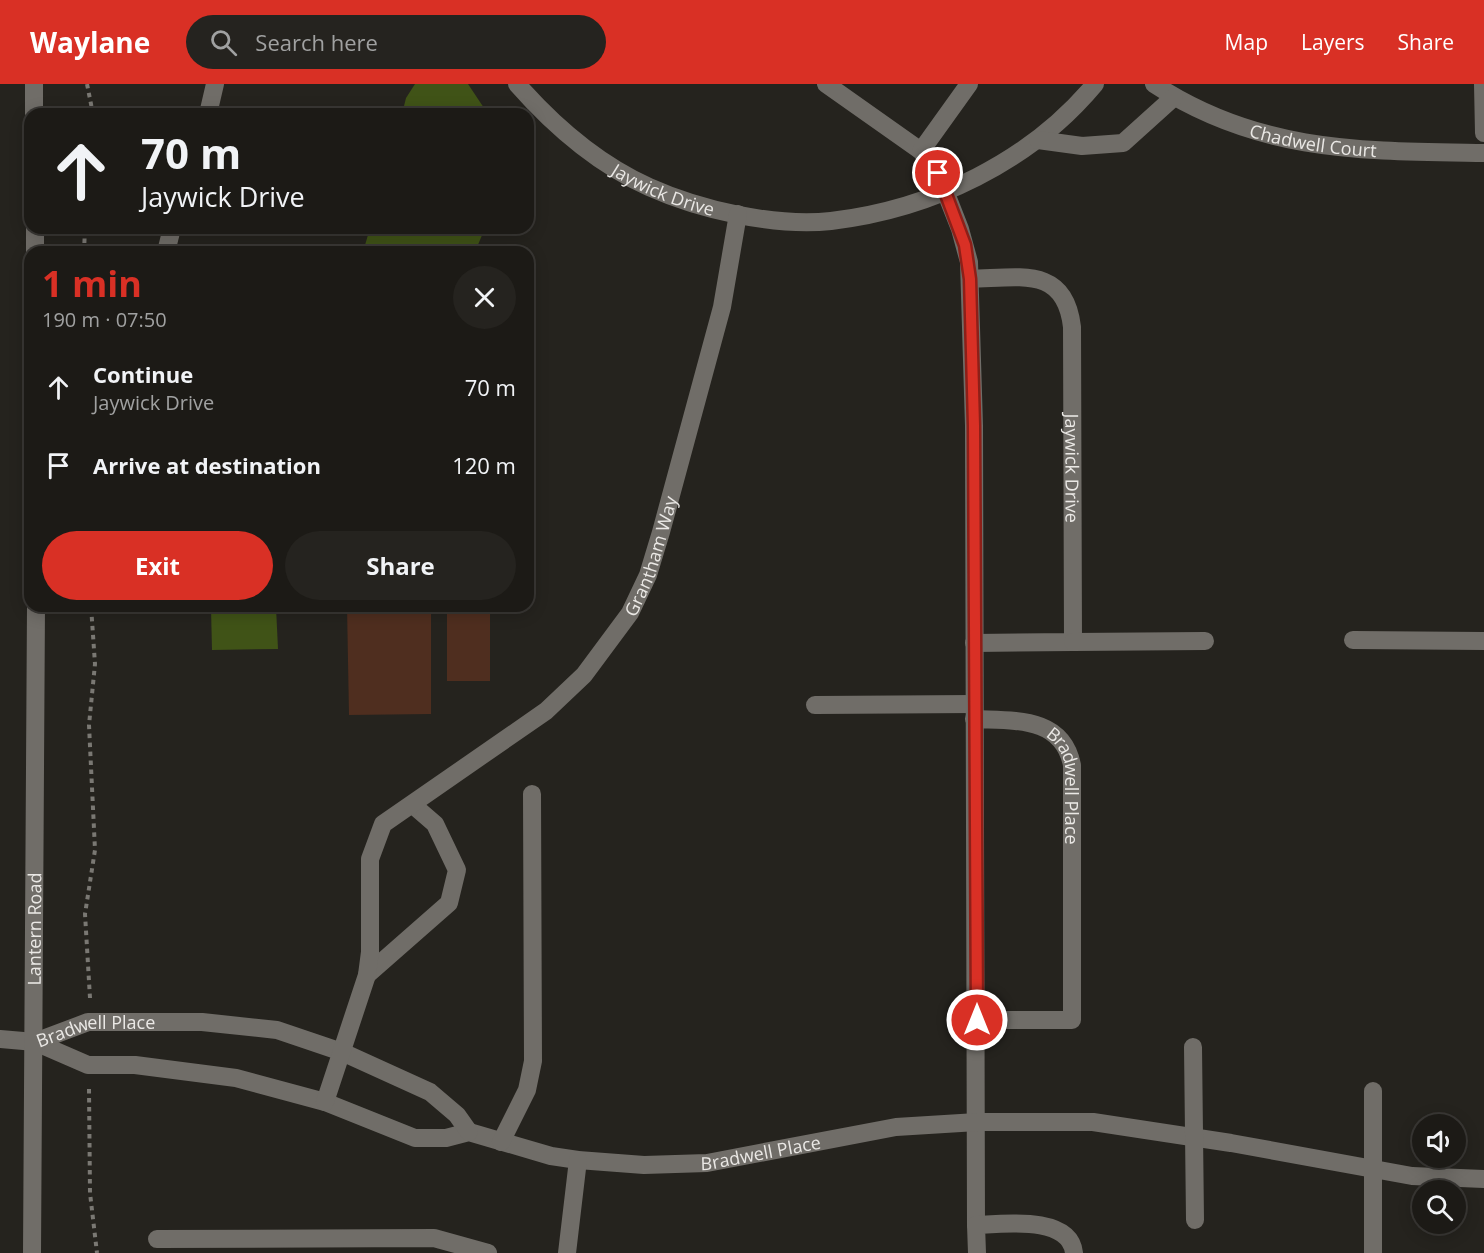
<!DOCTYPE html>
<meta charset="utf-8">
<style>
:root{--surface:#1c1a16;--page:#25231f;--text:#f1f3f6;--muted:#a0a1a1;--line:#3a3835;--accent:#d93025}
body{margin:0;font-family:"Open Sans",sans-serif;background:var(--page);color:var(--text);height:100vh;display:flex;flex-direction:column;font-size:22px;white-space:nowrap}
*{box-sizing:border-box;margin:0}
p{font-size:20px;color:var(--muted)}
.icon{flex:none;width:33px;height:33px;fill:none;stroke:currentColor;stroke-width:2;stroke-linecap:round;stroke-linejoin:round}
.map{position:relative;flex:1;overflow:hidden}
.panel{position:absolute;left:24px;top:162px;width:510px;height:366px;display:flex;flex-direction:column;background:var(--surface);border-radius:18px;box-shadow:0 3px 15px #0003,0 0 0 2px var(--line)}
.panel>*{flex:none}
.top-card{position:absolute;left:24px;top:24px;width:510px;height:126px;border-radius:18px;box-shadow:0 3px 15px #0003,0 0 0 2px var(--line);background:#1c1a16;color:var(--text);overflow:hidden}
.tools{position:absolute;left:1412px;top:1030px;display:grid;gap:12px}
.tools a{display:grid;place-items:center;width:54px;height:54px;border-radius:50%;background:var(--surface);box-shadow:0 3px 15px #0003,0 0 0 2px var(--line);font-size:30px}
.pin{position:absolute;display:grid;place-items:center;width:51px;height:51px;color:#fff;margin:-26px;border:3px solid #fff;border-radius:50%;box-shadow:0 2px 6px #0007}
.me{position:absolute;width:66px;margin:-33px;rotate:0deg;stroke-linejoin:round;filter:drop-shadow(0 0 4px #0008)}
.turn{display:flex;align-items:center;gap:21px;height:126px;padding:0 18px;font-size:27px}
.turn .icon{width:78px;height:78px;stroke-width:2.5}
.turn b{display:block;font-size:42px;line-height:51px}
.round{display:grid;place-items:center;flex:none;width:63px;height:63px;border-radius:32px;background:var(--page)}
.headline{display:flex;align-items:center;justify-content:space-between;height:102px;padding:0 18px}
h1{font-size:36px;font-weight:700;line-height:45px;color:var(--accent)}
.action{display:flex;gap:12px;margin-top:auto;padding:12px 18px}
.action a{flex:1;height:69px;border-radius:36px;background:var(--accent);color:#fff;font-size:24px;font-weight:700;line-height:69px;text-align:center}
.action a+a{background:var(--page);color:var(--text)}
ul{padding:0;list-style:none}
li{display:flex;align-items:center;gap:18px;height:78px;padding:0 18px}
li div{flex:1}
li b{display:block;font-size:22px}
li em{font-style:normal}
header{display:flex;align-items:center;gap:36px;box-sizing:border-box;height:84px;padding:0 30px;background:var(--accent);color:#fff}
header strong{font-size:28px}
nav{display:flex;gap:33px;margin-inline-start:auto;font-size:21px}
.search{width:420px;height:54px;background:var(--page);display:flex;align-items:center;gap:15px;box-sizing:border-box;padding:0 21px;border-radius:33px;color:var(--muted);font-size:22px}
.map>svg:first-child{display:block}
.green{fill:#4f2e1f}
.water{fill:#405317}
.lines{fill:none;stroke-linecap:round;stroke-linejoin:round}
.path{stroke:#7a7873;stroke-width:4;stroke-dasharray:4.5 4.5;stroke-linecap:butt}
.minor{stroke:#706d68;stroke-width:18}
.route-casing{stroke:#8d1f18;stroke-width:15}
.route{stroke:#d93025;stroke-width:10}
.labels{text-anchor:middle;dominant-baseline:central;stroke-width:4.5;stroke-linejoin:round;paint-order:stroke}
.street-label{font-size:18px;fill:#eae8e5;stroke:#0d0c0a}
</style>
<header>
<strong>Waylane</strong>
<div class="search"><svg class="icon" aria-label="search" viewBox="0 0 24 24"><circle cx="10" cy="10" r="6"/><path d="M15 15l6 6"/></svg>Search here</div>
<nav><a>Map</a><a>Layers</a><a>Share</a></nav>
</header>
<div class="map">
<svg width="1484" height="1169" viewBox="0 0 1484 1169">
<rect width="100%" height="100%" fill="#25231e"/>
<!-- green -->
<g class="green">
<path d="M347 522H431V630L349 631Z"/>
<rect x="447" y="522" width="43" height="75"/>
</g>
<!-- water -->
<g class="water">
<path d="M415 0H468L488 30H402L406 14Z"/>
<path d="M370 144H485L475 168H363Z"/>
<path d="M276 523 278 565 212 566 211 524Z"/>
</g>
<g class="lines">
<!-- path -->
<g class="path">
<path d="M87 0 93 30"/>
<path d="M84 168 85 144"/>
<path d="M90 914 85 830 95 766 89 641 95 580 91 522"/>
<path d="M89 1005 90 1109 97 1169"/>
</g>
<!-- minor -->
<g class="minor">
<path d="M34 0V30"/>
<path id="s1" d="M517 0C553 41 598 80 649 103 700 126 775 143 831 137 932 125 1030 78 1095 0"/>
<path d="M826 0 921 67 938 89 960 145 969 178 974 342 976 1141"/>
<path id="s2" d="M1154 0C1259 69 1363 67 1484 69"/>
<path d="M1483 0 1484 49"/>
<path d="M208 30 215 0"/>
<path d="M1038 56 1082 62 1123 59 1174 13"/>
<path d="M921 67 969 0"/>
<path d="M35 144V168"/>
<path d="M166 168 172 144"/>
<path id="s3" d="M970 195C1019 194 1065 181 1072 243L1073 558 974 559"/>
<path d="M1353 556 1484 557"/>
<path d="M1073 558 1205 557"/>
<path d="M815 621 974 620"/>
<path id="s4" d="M974 635C1014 637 1062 632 1072 681V936H977"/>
<path d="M367 891 449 819 457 786 435 740 413 721"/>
<path id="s5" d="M0 955 35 958 88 981H135L236 994 325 1018 415 1054H446L469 1048 551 1072 578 1076 644 1081 707 1079 896 1043 977 1038H1093L1231 1059 1412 1092 1484 1095"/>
<path id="s6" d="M35 958 88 938H202L277 946 342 968 430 1008 457 1031 469 1048"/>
<path d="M1193 963 1195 1136"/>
<path id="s7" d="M325 1018 367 891 370 868V775L383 740 546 627 584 591 630 529 648 491 661 448 722 223 738 130"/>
<path d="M501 1058 527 1006 533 977 532 710"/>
<path d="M157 1155 434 1154 488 1169"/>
<path id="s8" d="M32 1169 36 522"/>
<path d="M567 1169 578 1076"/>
<path d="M977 1169 976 1141C1003 1140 1070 1131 1074 1169"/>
<path d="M1373 1169V1007"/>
</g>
</g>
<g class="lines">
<!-- route casing -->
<g class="route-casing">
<path id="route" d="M938 89 965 161 970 195 974 342 977 936"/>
</g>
<!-- route -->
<use href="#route" class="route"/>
</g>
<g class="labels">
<!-- street labels -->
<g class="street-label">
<text stroke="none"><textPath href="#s2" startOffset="171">Chadwell Court</textPath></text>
<text stroke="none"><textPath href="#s1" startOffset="183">Jaywick Drive</textPath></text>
<text stroke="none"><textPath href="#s3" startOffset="272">Jaywick Drive</textPath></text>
<text stroke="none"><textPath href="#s7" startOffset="676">Grantham Way</textPath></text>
<text stroke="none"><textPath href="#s4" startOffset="138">Bradwell Place</textPath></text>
<text stroke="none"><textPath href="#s8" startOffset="324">Lantern Road</textPath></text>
<text stroke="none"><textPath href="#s6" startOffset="63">Bradwell Place</textPath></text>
<text stroke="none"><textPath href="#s5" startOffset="782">Bradwell Place</textPath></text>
</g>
</g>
</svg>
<div class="tools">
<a><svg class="icon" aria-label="sound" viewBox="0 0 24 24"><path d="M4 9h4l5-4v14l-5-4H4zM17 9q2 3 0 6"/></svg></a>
<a><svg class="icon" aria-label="search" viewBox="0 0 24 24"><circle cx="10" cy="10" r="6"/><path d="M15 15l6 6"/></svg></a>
</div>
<div class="pin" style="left:938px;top:89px;background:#d93025"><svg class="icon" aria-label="arrive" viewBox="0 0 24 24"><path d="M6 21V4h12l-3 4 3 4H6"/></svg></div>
<svg class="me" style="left:977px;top:936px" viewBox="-20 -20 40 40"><circle r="17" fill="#d93025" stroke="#fff" stroke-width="3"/><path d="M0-11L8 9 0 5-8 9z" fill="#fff"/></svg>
<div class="top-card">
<div class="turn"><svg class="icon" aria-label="ahead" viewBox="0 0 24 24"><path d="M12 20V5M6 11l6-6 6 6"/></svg><div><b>70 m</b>Jaywick Drive</div></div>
</div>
<section class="panel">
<div class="headline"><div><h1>1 min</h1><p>190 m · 07:50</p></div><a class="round"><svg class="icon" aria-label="close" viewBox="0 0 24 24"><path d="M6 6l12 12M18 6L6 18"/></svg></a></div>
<ul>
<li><svg class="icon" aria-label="ahead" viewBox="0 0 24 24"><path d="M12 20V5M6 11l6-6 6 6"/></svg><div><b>Continue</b><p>Jaywick Drive</p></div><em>70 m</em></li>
<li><svg class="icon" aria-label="arrive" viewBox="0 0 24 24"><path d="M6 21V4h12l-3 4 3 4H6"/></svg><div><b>Arrive at destination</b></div><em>120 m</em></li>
</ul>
<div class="action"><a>Exit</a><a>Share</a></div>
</section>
</div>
